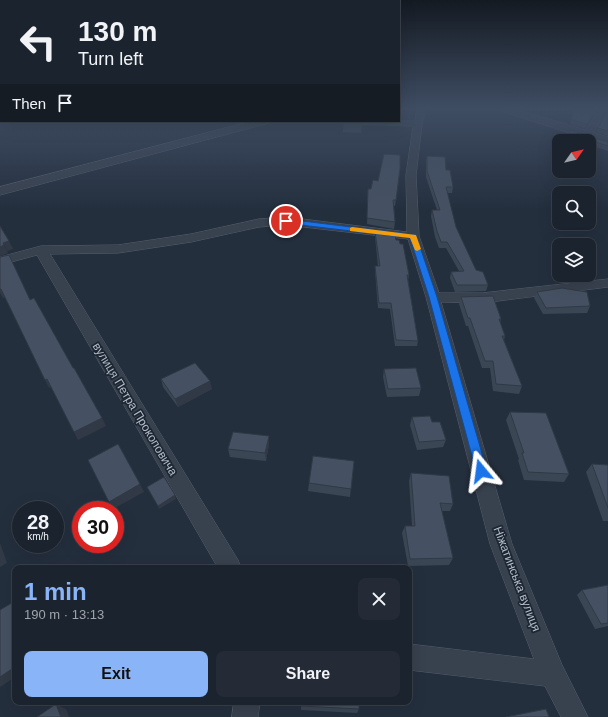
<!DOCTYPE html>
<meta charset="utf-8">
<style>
:root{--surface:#1b232e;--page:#242b36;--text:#f1f3f6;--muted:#a0a4aa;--line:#39404a;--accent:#8ab4f8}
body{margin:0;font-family:Helvetica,sans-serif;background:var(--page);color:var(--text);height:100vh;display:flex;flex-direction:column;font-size:15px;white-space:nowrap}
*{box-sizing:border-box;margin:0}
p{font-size:13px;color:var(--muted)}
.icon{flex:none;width:22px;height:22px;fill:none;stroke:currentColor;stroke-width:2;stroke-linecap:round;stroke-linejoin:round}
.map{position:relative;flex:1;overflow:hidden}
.side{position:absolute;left:12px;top:565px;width:400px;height:140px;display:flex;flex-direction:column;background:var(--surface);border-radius:8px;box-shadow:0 4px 16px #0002,0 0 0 1px var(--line)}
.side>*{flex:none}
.guide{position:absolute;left:0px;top:0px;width:400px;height:122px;box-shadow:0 4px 16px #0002,0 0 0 1px var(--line);background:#1b232e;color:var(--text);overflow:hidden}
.needle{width:26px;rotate:56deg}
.buttons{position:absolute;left:552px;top:134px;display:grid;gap:8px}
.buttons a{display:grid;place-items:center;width:44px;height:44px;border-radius:8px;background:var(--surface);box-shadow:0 4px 16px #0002,0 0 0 1px var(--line);font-size:20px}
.speed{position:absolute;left:12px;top:501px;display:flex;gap:8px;font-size:20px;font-weight:700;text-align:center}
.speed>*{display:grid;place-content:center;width:52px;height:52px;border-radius:50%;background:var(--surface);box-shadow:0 4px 16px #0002,0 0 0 1px var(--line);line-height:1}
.speed small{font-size:10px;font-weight:400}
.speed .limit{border:6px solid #d22;background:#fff;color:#111}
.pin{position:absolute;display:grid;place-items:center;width:34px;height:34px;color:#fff;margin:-17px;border:2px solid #fff;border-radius:50%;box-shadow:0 1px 4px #0007}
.me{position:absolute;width:44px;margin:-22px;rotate:344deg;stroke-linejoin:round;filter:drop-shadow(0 0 3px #0008)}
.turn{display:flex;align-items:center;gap:14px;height:84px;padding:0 12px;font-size:18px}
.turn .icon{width:52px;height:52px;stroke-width:2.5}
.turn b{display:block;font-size:28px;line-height:34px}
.then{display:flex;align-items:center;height:38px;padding:0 12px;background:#0003;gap:8px;font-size:15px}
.round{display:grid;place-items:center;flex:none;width:42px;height:42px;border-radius:8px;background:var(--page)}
.overview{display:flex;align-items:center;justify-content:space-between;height:68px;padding:0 12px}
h1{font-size:24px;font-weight:800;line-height:30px;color:var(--accent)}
.button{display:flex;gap:8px;margin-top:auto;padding:8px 12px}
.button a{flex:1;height:46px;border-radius:8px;background:var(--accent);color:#111;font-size:16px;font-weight:800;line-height:46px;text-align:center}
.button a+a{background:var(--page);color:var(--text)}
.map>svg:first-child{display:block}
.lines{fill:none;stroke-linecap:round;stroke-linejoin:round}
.minor-casing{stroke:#565f6c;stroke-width:1}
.tertiary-casing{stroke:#565f6c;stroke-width:1}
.minor{fill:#38414e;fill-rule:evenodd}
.tertiary{fill:#38414e;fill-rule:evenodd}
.wall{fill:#3b4654}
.shaded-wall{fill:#303945}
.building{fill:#455162;stroke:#303945}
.route{fill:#1a73e8;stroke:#114b97}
.slow{fill:#f59e0b}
.labels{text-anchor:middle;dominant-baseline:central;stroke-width:3.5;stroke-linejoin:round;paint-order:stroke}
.street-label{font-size:12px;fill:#b4bcc9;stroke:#1d2633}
</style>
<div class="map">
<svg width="608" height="717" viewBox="0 0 608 717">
<rect width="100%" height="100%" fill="#242f3e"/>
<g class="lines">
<!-- minor casing -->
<g class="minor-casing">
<g id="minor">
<rect x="0" y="109" width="1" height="5"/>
<path d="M418 109H426L422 124 416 175 419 236 439 293H482L608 279V287L482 303 441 302 512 544 562 665 588 717H561L545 686 409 670V644L534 659 490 544 426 297 408 239 286 225 259 227 191 242 118 253 50 254 238 560 241 568H218L37 255 0 265V257L41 246 118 245 191 234 259 219 286 217 407 232 406 175 413 126 353 124 349 121H414Z"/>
<path d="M600 109H608L591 137H585L583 135Z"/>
<path d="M234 702H260L258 717H232Z"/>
</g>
</g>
<!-- tertiary casing -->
<g class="tertiary-casing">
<g id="tertiary">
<path d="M499 109H516L608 137V145L501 111Z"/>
<path d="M252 121H271L269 123 0 195V187Z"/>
</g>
</g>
<!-- minor -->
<use href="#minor" class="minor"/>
<!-- tertiary -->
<use href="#tertiary" class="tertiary"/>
</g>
<!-- wall -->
<g class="wall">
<path d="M573 109H598L585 129 570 124Z"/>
<path d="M608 109V136L596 132Z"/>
<path d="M108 121H139L137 123Z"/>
<path d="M344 121H363L361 133 343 132Z"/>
<path d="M570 130 608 142V151L589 145V141H577L568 138Z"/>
<path d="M427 156 446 170 453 187 452 193H447L456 227 476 270 488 285 486 291 455 292 450 278 451 272 459 271 446 248H439L435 237 431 216 432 210H437L426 177V161Z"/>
<path d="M400 168 395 206H394L395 222 394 229 367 224 368 189H371L378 181Z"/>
<path d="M375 232 396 240 400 244 409 275 408 280 418 341 417 346H395L390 309 378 308 375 271V266H378L375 237Z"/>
<path d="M537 292 590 306 587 313 543 314 534 298Z"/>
<path d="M461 297 501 319 500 322 505 336 504 340 522 386 519 394 493 391 490 368H482L468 326H466L459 304Z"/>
<path d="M384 369 421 388 419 396 387 397 383 377Z"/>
<path d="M161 379 212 389 178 407 163 387Z"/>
<path d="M510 412 569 474 564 482 524 480 518 460 519 459 506 420Z"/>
<path d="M412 417 432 422 446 440 443 447 417 450 410 425Z"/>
<path d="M269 436V444L266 461 230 457 228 449Z"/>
<path d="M354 461 350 497 308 491 309 483Z"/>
<path d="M592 464 608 465V521H603L586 472Z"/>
<path d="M411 473 453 504 450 511H441L453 558 449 565 408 566 402 533 405 526H412L409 481Z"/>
<path d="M608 585V626L595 629 577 595 582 590Z"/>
<path d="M301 702 359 709 357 713 301 710Z"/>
</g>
<!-- shaded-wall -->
<g class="shaded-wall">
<path d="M597 109H598L585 129 587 124Z"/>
<path d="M9 241 13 249 7 251 3 243Z"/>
<path d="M4 245 8 253 0 256V247Z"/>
<path d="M0 289H1L6 297 3 298 0 293Z"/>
<path d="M47 379 52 387 49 388 45 380Z"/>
<path d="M210 381 212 389 178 407 175 399Z"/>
<path d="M102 418 106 426 78 440 74 432Z"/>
<path d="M269 436V444L266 461 265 453Z"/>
<path d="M140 484 144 492 113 509 109 502Z"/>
<path d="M175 495 176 499 159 509 158 506Z"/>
<path d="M0 543 7 563 0 567Z"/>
<path d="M15 667V677L0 687V677Z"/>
<path d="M56 704 66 709 69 717H61Z"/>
</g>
<!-- building -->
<g class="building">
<path d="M573 109H597L587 124 572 120Z"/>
<path d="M608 109V131L598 128Z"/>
<path d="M344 121H362V123L343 122Z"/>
<path d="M570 130 608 142V146L569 134Z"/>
<path d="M384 154 400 155V168L396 200H393L395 222 367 218 368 189H371L373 180 378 181Z"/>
<path d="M427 156 445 157 446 170H450L453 187H446L456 227 476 270 483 272 488 285H457L451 272 464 271 447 242H441L437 231 432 210H440L427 171Z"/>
<path d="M0 226 9 241 3 243 4 245 0 247Z"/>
<path d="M375 232 395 234 396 240H399L400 244H403L409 275H407L418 341 396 340 391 303H379L375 266H380Z"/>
<path d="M9 255 30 300 34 298 73 368H74L102 418 74 432 47 379 45 380 1 289H0V257Z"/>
<path d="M562 288 587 292 590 306 546 308 537 292Z"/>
<path d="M493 296 501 319H499L505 336H502L522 386 496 384 493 361H485L470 318H468L461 297Z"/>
<path d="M195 363 210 381 175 399 161 379Z"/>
<path d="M416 368 421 388 388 389 384 369Z"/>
<path d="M510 412 546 413 569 474 528 472 522 453H524Z"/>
<path d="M430 416 432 422H440L446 440 419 442 412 417Z"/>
<path d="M233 432 269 436 265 453 228 449Z"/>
<path d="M118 444 140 484 109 502 88 460Z"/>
<path d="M313 456 354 461 351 489 309 483Z"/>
<path d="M592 464 608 465V508Z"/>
<path d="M411 473 449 476 453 504 440 503 453 558 410 559 405 526H415Z"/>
<path d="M164 477 175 495 158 506 147 487Z"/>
<path d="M608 585V623L601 624 582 590Z"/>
<path d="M15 601V667L0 677V610Z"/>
<path d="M301 702H359V709L301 706Z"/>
<path d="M56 704 61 717H37Z"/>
<path d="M546 709 549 717H506Z"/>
</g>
<!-- sky -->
<linearGradient id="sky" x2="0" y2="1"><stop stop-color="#141a22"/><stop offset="0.52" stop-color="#3f4d63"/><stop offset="1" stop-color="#3f4d63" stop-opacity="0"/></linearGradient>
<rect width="608" height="209" fill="url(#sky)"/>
<!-- route -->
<path class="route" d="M286 219 416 235 437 297 487 471 485 475 481 476 477 475 476 471 429 297 410 238 284 223V220Z"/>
<!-- slow -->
<path class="slow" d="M352 227 416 235 421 249 417 251 415 250 410 238 350 231V228Z"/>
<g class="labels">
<!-- street labels -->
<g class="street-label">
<text transform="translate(135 409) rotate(59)">вулиця Петра Прокоповича</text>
<text transform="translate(517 579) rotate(69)">Ніжатинська вулиця</text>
</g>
</g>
</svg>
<div class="buttons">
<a><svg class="needle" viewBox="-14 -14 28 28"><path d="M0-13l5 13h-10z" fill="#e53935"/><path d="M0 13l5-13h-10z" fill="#a0a4aa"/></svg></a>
<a><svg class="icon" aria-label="search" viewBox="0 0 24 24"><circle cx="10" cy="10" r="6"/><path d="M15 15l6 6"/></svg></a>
<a><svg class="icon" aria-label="layers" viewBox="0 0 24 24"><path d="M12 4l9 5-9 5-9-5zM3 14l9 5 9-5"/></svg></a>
</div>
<div class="speed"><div>28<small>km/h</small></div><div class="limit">30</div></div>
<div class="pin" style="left:286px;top:221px;background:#d93025"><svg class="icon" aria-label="arrive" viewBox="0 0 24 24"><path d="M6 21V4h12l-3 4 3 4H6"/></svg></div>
<svg class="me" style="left:481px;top:471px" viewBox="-20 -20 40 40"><path d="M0-17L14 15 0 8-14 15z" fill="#1a73e8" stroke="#fff" stroke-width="4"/></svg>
<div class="guide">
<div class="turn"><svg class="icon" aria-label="left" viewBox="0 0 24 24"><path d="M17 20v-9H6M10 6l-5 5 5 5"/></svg><div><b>130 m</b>Turn left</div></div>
<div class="then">Then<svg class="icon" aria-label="arrive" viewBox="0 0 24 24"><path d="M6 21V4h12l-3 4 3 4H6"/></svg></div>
</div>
<section class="side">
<div class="overview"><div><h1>1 min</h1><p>190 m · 13:13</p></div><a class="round"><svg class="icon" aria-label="close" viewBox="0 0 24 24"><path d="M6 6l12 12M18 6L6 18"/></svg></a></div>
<div class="button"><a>Exit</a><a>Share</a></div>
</section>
</div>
